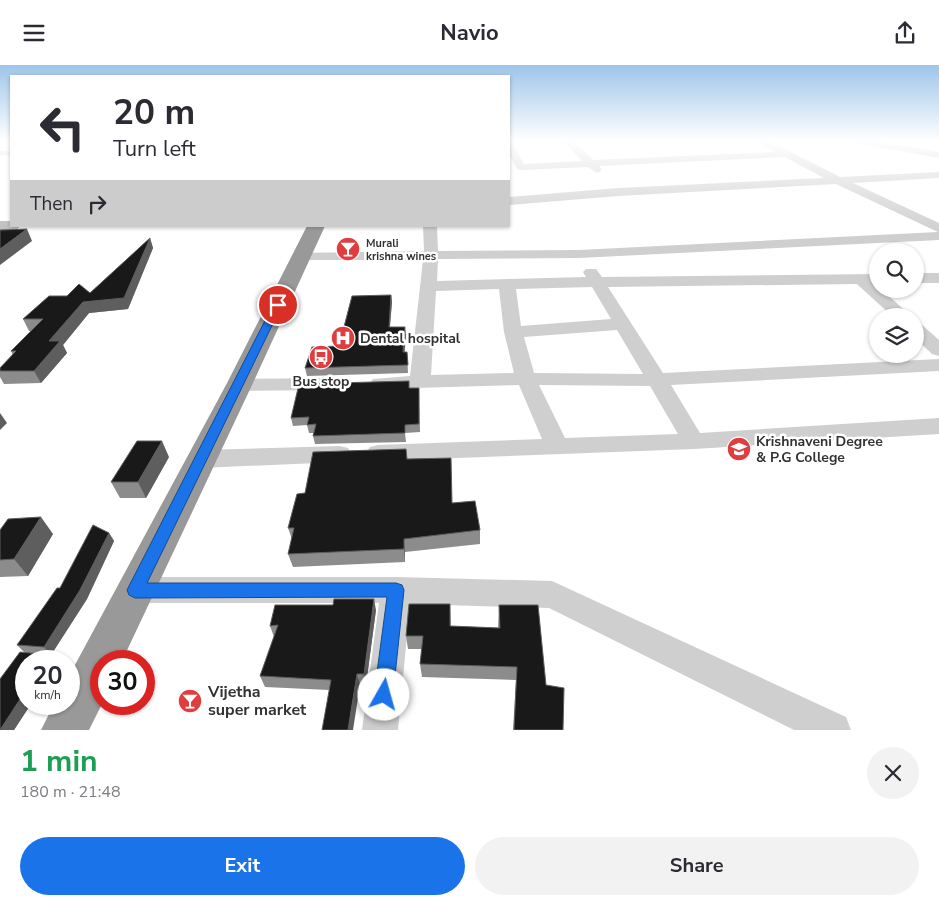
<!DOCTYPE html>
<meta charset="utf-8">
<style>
:root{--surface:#fff;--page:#f2f2f3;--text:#2b2b33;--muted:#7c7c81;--accent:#1a73e8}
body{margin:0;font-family:"Nunito Sans",sans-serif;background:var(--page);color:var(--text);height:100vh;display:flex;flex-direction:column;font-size:19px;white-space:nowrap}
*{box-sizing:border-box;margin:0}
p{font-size:16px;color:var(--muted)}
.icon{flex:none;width:28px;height:28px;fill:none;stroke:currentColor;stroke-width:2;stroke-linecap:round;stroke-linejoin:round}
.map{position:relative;height:665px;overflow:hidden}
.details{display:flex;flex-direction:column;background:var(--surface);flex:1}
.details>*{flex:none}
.hud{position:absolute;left:10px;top:10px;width:500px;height:152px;border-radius:0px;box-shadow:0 1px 4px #0004;background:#fff;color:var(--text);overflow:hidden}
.tools{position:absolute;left:869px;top:178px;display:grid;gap:10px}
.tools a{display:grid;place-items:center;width:55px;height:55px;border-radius:50%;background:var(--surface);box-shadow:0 1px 4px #0004;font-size:25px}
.speed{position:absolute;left:15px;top:585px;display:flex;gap:10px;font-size:25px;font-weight:700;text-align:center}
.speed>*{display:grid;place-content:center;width:65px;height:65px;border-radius:50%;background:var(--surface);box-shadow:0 1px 4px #0004;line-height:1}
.speed small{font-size:12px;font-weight:400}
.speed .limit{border:8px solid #d22;background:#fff;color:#111}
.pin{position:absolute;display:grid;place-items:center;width:42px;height:42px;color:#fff;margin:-21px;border:2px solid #fff;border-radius:50%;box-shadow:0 1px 5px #0007}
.me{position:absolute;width:55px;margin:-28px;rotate:7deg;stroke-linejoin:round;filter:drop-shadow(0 0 4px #0008)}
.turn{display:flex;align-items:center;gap:18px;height:105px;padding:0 20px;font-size:22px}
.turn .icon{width:65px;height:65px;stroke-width:2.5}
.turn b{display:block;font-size:35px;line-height:42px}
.then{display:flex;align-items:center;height:48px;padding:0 20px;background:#0003;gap:10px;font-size:19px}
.round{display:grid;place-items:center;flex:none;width:52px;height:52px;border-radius:26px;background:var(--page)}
.head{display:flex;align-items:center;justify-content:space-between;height:85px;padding:0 20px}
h1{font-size:30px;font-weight:700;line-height:38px;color:#1e9e55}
.action{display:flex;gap:10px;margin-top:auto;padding:10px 20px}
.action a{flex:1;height:58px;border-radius:30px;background:var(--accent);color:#fff;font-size:20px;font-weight:700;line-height:58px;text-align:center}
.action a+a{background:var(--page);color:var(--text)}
header{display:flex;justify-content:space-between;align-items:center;height:65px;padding:0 20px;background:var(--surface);font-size:22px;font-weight:700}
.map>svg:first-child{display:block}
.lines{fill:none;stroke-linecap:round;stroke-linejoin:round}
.lane{fill:#cfcfcf;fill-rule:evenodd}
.street{fill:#cfcfcf;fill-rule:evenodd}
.secondary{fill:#bcbcbc;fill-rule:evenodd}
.highway{fill:#999;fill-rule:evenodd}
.wall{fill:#8c8c8c}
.shaded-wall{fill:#5e5e5e}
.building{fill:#191919;stroke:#5e5e5e}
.route{fill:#1a73e8;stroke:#114b97}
.labels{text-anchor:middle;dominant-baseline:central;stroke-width:5;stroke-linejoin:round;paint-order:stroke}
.far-poi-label{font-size:11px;font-weight:bold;fill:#323232;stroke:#fff;text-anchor:start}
.poi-label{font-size:14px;font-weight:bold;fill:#323232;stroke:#fff;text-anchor:start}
.near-poi-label{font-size:16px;font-weight:bold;fill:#323232;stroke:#fff;text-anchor:start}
</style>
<header><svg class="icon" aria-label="menu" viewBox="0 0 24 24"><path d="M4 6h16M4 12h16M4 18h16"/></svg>Navio<svg class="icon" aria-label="share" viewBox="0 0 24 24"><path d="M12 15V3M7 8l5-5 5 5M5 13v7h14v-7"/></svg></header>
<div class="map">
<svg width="939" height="665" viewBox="0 0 939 665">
<rect width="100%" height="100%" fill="#fff"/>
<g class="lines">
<!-- lane -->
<rect class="lane" x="0" y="86" width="11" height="4"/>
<!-- street -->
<g class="street">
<path d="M562 75H573L593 95 774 87 754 75H767L840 112 939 107V113L853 118 939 158V175L579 193 438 194 437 216 586 212 583 207 586 204H596L602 212 878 209V219H876L878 224H881L911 251H892L857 219 608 222 663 308 939 294V306L671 320 700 368 939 353V369L694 384 378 396 370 394 366 388 370 382 378 380 542 374 519 320 380 324 373 322 370 318 373 314 410 311 423 195H301L296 194 294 191 296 188 424 186 423 161H437L438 186 579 185 938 167 836 119 618 131 509 140V132L618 123 824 113 785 92 599 101 602 105 597 108 588 102 521 105 517 104 509 89V77L512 78 524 99 582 96ZM592 222 611 254 521 261 516 224ZM499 224 504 267 514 308 431 310 436 226ZM617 265 643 309 534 308 524 272ZM539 320 650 321 678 369 565 373Z"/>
<path d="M849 75H871L939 87V93L854 78Z"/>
<rect x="915" y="208" width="24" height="10"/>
<path d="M915 258 921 259 939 275V291L932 289 915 273Z"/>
<path d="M327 313 334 315 337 319 334 323 327 325 239 326 232 324 229 320 232 316 239 314Z"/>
<path d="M340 381 348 383 352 389 348 395 340 397 200 403 191 400 188 394 191 388 200 385Z"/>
<path d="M135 512H396L552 516 846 652 851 665H794L549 543 410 539 398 665H362L379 538H135L124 534 120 525 124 516Z"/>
</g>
<!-- secondary -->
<path class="secondary" d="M0 156H11V161H20L17 165 0 166Z"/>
<!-- highway -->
<path class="highway" d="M307 161H325L252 320 122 596H101L102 639 89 665H41L54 639H69V611L226 320Z"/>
</g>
<!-- wall -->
<g class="wall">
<path d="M150 173 153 183 128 244 89 248 63 280 67 288 41 318 4 319 0 312V303L13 290 11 286 32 266H29L23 254 67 231 90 228Z"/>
<path d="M391 230 392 237 390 262 406 270 404 287H407L408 308 307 311 305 303 339 281Z"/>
<path d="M409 323H419L420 367 405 368 406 377 315 379 313 371 314 368H309L307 360 293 361 291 353Z"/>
<path d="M169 392 146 433H120L111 417Z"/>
<path d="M407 394 480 465V479L405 487V497L293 502 288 489 292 474 288 463 305 428Z"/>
<path d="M0 465 53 469 28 511 0 512Z"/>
<path d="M109 468 114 476 87 534 51 590 38 589 50 590 55 596H26L31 639 14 665H0L25 588 17 580 60 523Z"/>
<path d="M450 539 451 561 498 563 499 540 546 620 563 665H513L516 615 422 612 420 599 422 584H408L406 571Z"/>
<path d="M376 545 366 620H360L329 625 265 622 260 611 274 572 270 561Z"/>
</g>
<!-- shaded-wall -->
<g class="shaded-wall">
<path d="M27 164 32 176 0 200V184Z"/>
<path d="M150 173 153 183 128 244 89 248 63 280 67 288 41 318 34 306 49 276 83 237Z"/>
<path d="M391 230 392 237 389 270V262Z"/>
<path d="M405 262 406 270 404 295 403 287Z"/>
<path d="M0 348 7 358 0 365Z"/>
<path d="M162 376 169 392 146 433 138 417Z"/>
<path d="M41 452 53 469 28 511 14 494Z"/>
<path d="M109 468 114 476 87 534 51 590 44 582Z"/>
<path d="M404 474 405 487V497L404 484Z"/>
<path d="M374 534 376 545 366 620 364 609Z"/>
<path d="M50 590 55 596H46Z"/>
<path d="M357 609 360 620 353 665H348Z"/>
<path d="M26 625V639H31L14 665H0Z"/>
</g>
<!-- building -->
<g class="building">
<path d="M27 164 0 184V165Z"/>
<path d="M150 173 124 233 83 237 49 276H60L34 306H0V303L16 286H11L43 254H23L49 231H67L79 219 90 228Z"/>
<path d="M391 230 389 262H405L403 287H407L408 300 305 303 312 282 339 281 352 231Z"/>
<path d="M409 316V323H419V359L405 360V368L313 371 316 359 307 360 309 352 291 353 299 319Z"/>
<path d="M137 376H162L138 417H111Z"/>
<path d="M406 384 407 394 451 393 452 438 475 436 480 465 404 474V484L288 489 294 463H288L297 429 305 428 313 387Z"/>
<path d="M41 452 14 494 0 495V465L8 454Z"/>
<path d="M93 460 109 468 80 525 44 582 17 580 57 523H60Z"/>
<path d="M334 534H374L364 609H357L348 665H322L331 615 260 611 278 560 270 561 275 540H333Z"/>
<path d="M409 539H450V561L500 563 499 540H538L546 620 564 623 563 665H514L517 602 420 599 423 571H406Z"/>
<path d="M20 587 50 590 46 596H26V625L0 665V614Z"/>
</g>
<!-- sky -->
<linearGradient id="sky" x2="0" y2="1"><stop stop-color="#9ec5ea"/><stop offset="0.45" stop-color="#fff"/><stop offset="1" stop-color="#fff" stop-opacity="0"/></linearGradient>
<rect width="939" height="168" fill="url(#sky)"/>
<!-- route -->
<path class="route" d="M278 237 282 240 147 518H396L402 520 404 525 393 630 390 637 384 639 377 637 374 630 387 532 135 533 129 530 127 525 273 240Z"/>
<!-- icons -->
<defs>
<g id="bar-disc" transform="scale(1.25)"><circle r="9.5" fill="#e03d3f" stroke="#fff"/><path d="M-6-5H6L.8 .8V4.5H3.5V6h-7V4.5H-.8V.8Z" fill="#fff"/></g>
<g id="hospital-disc" transform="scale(1.25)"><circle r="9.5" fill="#e03d3f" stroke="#fff"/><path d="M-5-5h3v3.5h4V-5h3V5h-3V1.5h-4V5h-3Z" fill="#fff"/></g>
<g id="bus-disc" transform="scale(1.25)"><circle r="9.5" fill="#e03d3f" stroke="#fff"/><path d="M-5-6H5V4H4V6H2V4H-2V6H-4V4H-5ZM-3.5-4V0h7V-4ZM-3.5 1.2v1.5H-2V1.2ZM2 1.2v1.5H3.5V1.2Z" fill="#fff"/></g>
<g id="university-disc" transform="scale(1.25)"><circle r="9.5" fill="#e03d3f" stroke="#fff"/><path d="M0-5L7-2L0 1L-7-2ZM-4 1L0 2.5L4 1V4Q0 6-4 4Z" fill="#fff"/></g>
</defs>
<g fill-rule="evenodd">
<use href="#bar-disc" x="348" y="184"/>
<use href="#hospital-disc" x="343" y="273"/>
<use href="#bus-disc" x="321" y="292"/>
<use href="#university-disc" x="739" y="384"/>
<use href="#bar-disc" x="190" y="636"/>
</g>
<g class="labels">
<!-- far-poi labels -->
<g class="far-poi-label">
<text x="366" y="178">Murali<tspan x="366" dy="13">krishna wines</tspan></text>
</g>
<!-- poi labels -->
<g class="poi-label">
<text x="360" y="273">Dental hospital</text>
<text x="321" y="316" text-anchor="middle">Bus stop</text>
<text x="756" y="376">Krishnaveni Degree<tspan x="756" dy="16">&amp; P.G College</tspan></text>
</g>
<!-- near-poi labels -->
<g class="near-poi-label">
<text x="208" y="627">Vijetha<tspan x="208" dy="18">super market</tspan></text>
</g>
</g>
</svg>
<div class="tools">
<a><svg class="icon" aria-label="search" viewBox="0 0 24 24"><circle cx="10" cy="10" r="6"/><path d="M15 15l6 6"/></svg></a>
<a><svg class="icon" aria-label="layers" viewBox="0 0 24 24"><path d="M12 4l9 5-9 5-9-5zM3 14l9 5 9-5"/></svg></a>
</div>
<div class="speed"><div>20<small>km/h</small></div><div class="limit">30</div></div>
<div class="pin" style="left:278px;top:240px;background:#d93025"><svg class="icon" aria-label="arrive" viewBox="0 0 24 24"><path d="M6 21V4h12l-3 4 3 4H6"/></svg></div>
<svg class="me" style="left:384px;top:630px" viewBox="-20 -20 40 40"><circle r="19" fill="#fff"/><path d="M0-13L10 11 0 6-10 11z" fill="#1a73e8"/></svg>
<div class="hud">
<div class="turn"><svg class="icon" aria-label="left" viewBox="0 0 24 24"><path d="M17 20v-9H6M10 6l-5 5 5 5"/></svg><div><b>20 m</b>Turn left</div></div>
<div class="then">Then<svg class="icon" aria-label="right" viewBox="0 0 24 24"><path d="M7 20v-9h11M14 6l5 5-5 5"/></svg></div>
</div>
</div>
<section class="details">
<div class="head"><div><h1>1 min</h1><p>180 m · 21:48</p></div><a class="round"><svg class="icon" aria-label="close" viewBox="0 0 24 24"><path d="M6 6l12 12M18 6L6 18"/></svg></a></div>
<div class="action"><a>Exit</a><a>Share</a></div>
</section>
